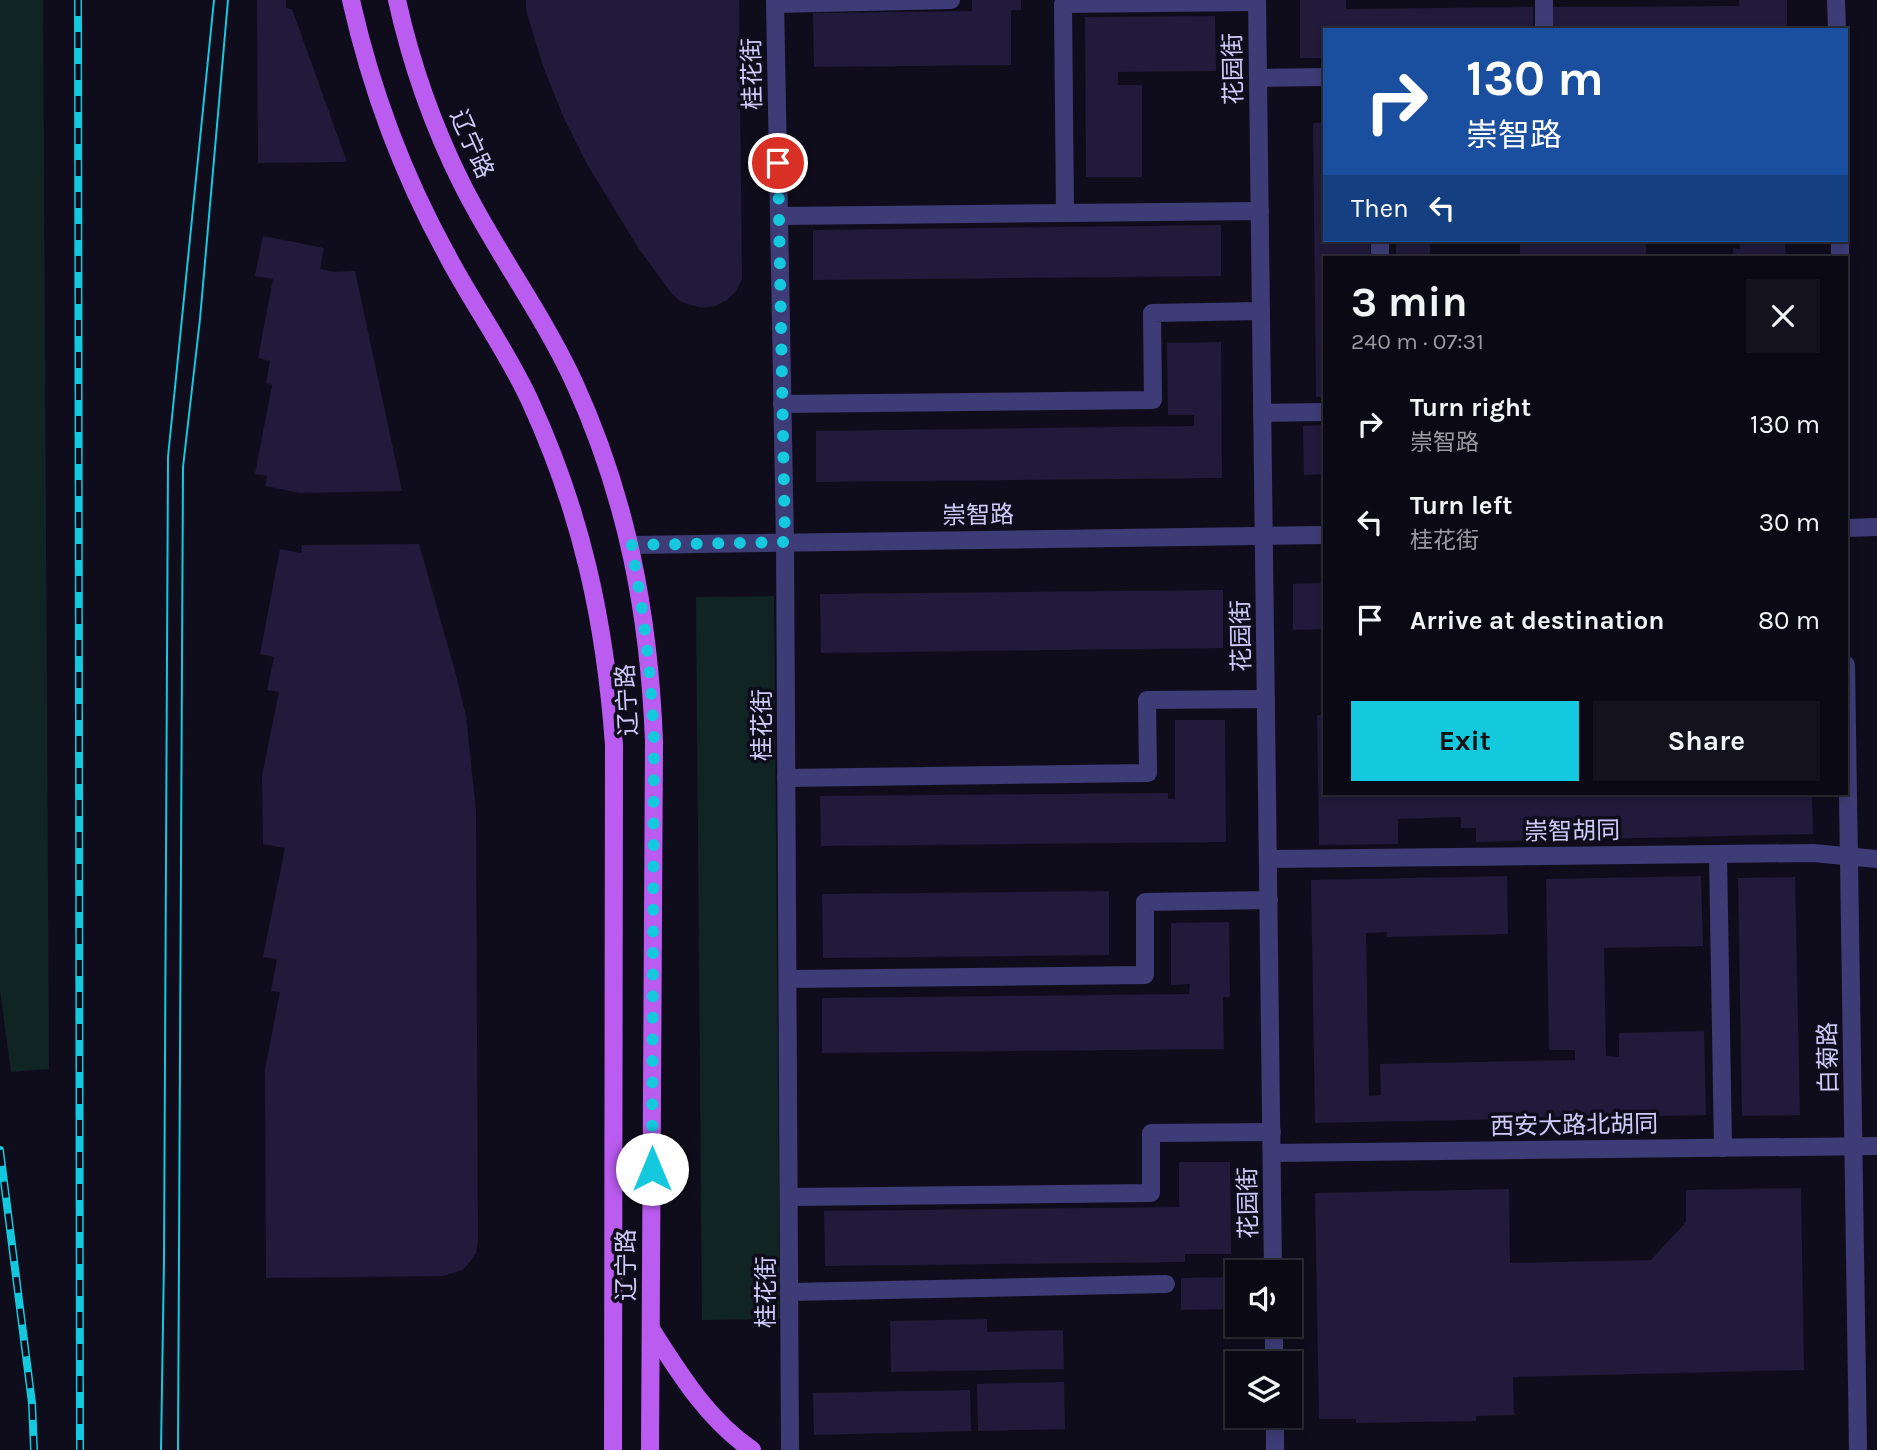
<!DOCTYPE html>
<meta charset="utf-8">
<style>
:root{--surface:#0b0a14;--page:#14131d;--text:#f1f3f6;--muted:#9a9aa0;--line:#2b2b34;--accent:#14c8de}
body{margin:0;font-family:Karla,"Noto Sans SC",sans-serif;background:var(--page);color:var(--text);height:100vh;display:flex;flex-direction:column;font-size:26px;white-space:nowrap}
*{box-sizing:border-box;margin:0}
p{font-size:23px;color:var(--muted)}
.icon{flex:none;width:38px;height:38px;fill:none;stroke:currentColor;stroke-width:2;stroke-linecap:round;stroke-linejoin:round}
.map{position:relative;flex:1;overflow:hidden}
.side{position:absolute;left:1323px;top:256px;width:525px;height:539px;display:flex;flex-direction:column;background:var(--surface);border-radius:0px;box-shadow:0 4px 10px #0003,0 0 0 2px var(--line)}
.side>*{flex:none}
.hud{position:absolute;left:1323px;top:28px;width:525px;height:214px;border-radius:0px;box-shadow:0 4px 10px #0003,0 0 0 2px var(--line);background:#1a4fa0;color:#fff;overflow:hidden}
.fabs{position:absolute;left:1225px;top:1260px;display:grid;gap:14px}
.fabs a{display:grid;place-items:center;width:77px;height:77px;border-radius:0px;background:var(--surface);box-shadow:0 4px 10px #0003,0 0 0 2px var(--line);font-size:35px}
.pin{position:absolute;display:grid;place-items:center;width:60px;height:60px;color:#fff;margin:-30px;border:4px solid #fff;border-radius:50%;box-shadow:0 2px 7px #0007}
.me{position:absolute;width:77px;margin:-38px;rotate:0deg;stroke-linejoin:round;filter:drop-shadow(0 0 5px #0008)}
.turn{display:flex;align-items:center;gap:24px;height:147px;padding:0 28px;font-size:32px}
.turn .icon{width:91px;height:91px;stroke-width:2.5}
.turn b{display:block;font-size:49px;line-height:60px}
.then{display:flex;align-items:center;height:66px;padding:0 28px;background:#0003;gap:14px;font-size:26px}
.round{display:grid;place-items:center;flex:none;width:74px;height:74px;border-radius:0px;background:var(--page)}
.head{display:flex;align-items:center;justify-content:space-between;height:119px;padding:0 28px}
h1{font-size:42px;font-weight:700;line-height:52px}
.primary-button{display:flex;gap:14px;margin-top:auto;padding:14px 28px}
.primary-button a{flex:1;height:80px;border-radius:0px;background:var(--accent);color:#111;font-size:28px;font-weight:700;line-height:80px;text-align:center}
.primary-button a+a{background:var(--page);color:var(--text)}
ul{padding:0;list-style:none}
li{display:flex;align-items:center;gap:21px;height:98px;padding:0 28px}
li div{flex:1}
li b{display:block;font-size:26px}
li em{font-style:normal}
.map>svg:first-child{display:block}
.green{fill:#102424}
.building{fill:#211a3a}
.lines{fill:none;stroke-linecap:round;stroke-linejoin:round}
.minor{stroke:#3e3c76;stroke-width:18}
.major{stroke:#ba5cf0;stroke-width:18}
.tram{stroke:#14c8de;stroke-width:2}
.rail-casing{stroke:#14c8de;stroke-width:8}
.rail{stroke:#0f0d1b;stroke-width:5;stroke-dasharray:16;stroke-linecap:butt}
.route{stroke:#14c8de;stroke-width:12;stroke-dasharray:0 21.6}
.labels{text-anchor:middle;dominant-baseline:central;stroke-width:7;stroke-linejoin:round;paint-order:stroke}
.street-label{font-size:24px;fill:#d1cbfa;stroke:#0f0d1b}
</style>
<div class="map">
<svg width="1877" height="1450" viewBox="0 0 1877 1450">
<rect width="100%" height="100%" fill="#0f0d1b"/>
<!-- green -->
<g class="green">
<path d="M0 0H43L49 1069 11 1072 0 990Z"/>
<path d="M774 596 780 1319 702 1320 696 597Z"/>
</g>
<!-- building -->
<g class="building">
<path d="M257 0H286V8L292 9 347 162 258 163Z"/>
<path d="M526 0H739L742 279 736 291 727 300 715 306 702 308 681 302 672 294 639 249 587 164 563 116 543 66 526 10Z"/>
<path d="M972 0H1021V10H1011V65L814 67 813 13 972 11Z"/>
<path d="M1300 0H1346V9L1533 7V30H1325V58H1300Z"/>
<path d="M1739 0H1787V30H1552V7L1739 6Z"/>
<path d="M1215 16 1216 71 1118 72V85H1142V177H1086L1085 17Z"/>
<path d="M1313 123H1325V240H1370V257H1325V397H1316Z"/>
<path d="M1221 225V276L813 280V230Z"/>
<path d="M263 236 324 248 320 269 335 272 355 271 402 491 300 493 265 486 267 476 255 474 272 385 266 383 270 361 258 358 273 279 255 276Z"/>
<rect x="1396" y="240" width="34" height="17"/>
<rect x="1520" y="240" width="126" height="17"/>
<path d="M1739 240H1785L1786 257H1733V248L1740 249Z"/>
<path d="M1221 342 1222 478 816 482V431L1194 426V415H1168L1167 343Z"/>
<path d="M1325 425V474L1304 475 1303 426Z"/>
<path d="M419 544 455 671 466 716 476 811 478 1241 476 1253 469 1263 462 1270 443 1276 266 1278 265 1069 280 992 271 991 277 959 263 957 285 848 263 844 262 776 279 692 267 690 274 657 260 654 280 549 301 553 302 545Z"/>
<path d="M1325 583V629L1293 630V584Z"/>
<path d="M1223 590V648L821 653 820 594Z"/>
<path d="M1317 715H1325V793H1812L1813 834 1476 842V828H1461V817L1398 819V844L1319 845Z"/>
<path d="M1175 720H1225L1226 842 821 846 820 796 1168 793V799H1175Z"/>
<path d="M1507 876 1508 934 1386 937 1387 932 1366 933 1369 1096 1381 1095 1380 1064 1575 1060V1050H1549L1546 879 1701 876 1703 946 1604 948 1606 1056 1619 1057V1033L1704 1031 1706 1115 1315 1123 1311 880Z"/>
<path d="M1795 877 1800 1115 1742 1116 1738 878Z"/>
<path d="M1109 891V955L823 958 822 894Z"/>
<path d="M1229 922 1230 997H1223L1224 1049 822 1053V998L1189 994 1190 984 1171 985V923Z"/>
<path d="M1179 1162H1230L1231 1254H1185V1262L825 1266 824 1211 1179 1207Z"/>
<path d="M1801 1188 1804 1370 1513 1377 1514 1415 1476 1416V1421L1356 1423V1419H1319L1315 1193 1509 1189 1510 1263 1651 1260 1686 1222V1190Z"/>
<path d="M1237 1277V1309L1181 1310V1278Z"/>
<path d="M987 1319V1332L1063 1330 1064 1369 891 1372 890 1321Z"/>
<path d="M1064 1382 1065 1429 978 1431 977 1384Z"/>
<path d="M970 1390 971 1431 814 1435 813 1393Z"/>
</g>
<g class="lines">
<!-- minor -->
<g class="minor">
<path d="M775 0 785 543 790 1450"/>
<path d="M1257 0 1273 1272"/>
<path d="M1544 0V30"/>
<path d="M1836 0 1837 30"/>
<path d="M775 4 951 0"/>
<path d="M1258 78 1325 77"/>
<path d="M1065 213 1063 4 1257 2"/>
<path d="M779 216 1260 211"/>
<path d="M1380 240V257"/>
<path d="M1840 240V257"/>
<path d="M782 404 1153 400 1152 313 1261 311"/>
<path d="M1262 413 1325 412"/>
<path d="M1846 528 1877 527"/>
<path d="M631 545 1325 535"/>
<path d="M1846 665 1858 1450"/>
<path d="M786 778 1148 773 1147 700 1266 699"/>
<path d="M1718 854 1723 1148"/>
<path d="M1268 859 1813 853 1877 859"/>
<path d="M788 979 1145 975V902L1269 900"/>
<path d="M1272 1153 1877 1146"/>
<path d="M789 1197 1151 1193V1133L1272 1132"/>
<path d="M790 1292 1166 1284"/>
<path d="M1274 1325V1363"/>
<path d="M1275 1416V1450"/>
</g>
<!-- major -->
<g class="major">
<path d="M351 0C371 89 402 173 446 253 472 303 506 349 530 401 582 514 605 622 614 745L613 1450"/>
<path d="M397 0C411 63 433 126 462 184 496 252 542 313 574 382 627 498 649 614 654 741L650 1450"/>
<path d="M651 1329C680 1374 707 1419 752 1450"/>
</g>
<!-- tram -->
<g class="tram">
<path d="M161 1450 164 1260 168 457 214 0"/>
<path d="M178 1450 183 467 200 319 228 0"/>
</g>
<!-- rail casing -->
<g class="rail-casing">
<g id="rail">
<path d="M78 0 80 1450"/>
<path d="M0 1150 32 1403 34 1450"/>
</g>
</g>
<!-- rail -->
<use href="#rail" class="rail"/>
</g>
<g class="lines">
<!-- route -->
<path class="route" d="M652 1169 654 741C651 674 644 610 631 545L785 542 778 163"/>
</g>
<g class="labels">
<!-- street labels -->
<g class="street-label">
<text transform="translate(1233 69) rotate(-91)">花园街</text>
<text transform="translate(752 74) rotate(-91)">桂花街</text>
<text transform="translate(472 144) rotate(66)">辽宁路</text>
<text transform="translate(978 515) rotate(-1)">崇智路</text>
<text transform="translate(1241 636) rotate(-91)">花园街</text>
<text transform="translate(627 700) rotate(-93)">辽宁路</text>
<text transform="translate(762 725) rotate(-90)">桂花街</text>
<text transform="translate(1572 831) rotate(-1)">崇智胡同</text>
<text transform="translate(1828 1058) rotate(-91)">白菊路</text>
<text transform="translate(1574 1125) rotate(-1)">西安大路北胡同</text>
<text transform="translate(1248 1203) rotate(-91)">花园街</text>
<text transform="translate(626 1265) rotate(-90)">辽宁路</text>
<text transform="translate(766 1292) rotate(-90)">桂花街</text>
</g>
</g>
</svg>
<div class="fabs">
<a><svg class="icon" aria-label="sound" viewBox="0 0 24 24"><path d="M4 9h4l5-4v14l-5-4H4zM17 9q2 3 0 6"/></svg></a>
<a><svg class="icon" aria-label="layers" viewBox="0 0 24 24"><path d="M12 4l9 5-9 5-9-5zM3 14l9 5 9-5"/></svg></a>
</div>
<div class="pin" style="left:778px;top:163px;background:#d93025"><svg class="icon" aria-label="arrive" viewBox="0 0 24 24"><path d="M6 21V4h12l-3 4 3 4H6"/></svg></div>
<svg class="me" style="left:652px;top:1169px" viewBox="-20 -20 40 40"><circle r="19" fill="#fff"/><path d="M0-13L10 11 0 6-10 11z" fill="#14c8de"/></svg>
<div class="hud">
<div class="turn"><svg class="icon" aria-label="right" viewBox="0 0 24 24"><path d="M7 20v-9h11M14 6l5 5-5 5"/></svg><div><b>130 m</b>崇智路</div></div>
<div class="then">Then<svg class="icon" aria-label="left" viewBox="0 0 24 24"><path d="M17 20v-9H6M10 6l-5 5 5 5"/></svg></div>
</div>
<section class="side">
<div class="head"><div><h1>3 min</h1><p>240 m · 07:31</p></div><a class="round"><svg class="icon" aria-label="close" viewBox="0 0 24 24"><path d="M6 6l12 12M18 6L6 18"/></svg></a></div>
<ul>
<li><svg class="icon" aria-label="right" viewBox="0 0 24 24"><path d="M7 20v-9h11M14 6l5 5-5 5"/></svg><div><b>Turn right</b><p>崇智路</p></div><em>130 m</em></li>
<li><svg class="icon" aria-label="left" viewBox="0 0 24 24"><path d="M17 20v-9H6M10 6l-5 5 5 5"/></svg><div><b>Turn left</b><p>桂花街</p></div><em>30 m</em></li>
<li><svg class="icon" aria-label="arrive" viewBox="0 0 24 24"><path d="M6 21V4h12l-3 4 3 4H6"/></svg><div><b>Arrive at destination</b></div><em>80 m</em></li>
</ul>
<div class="primary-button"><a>Exit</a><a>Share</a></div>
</section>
</div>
